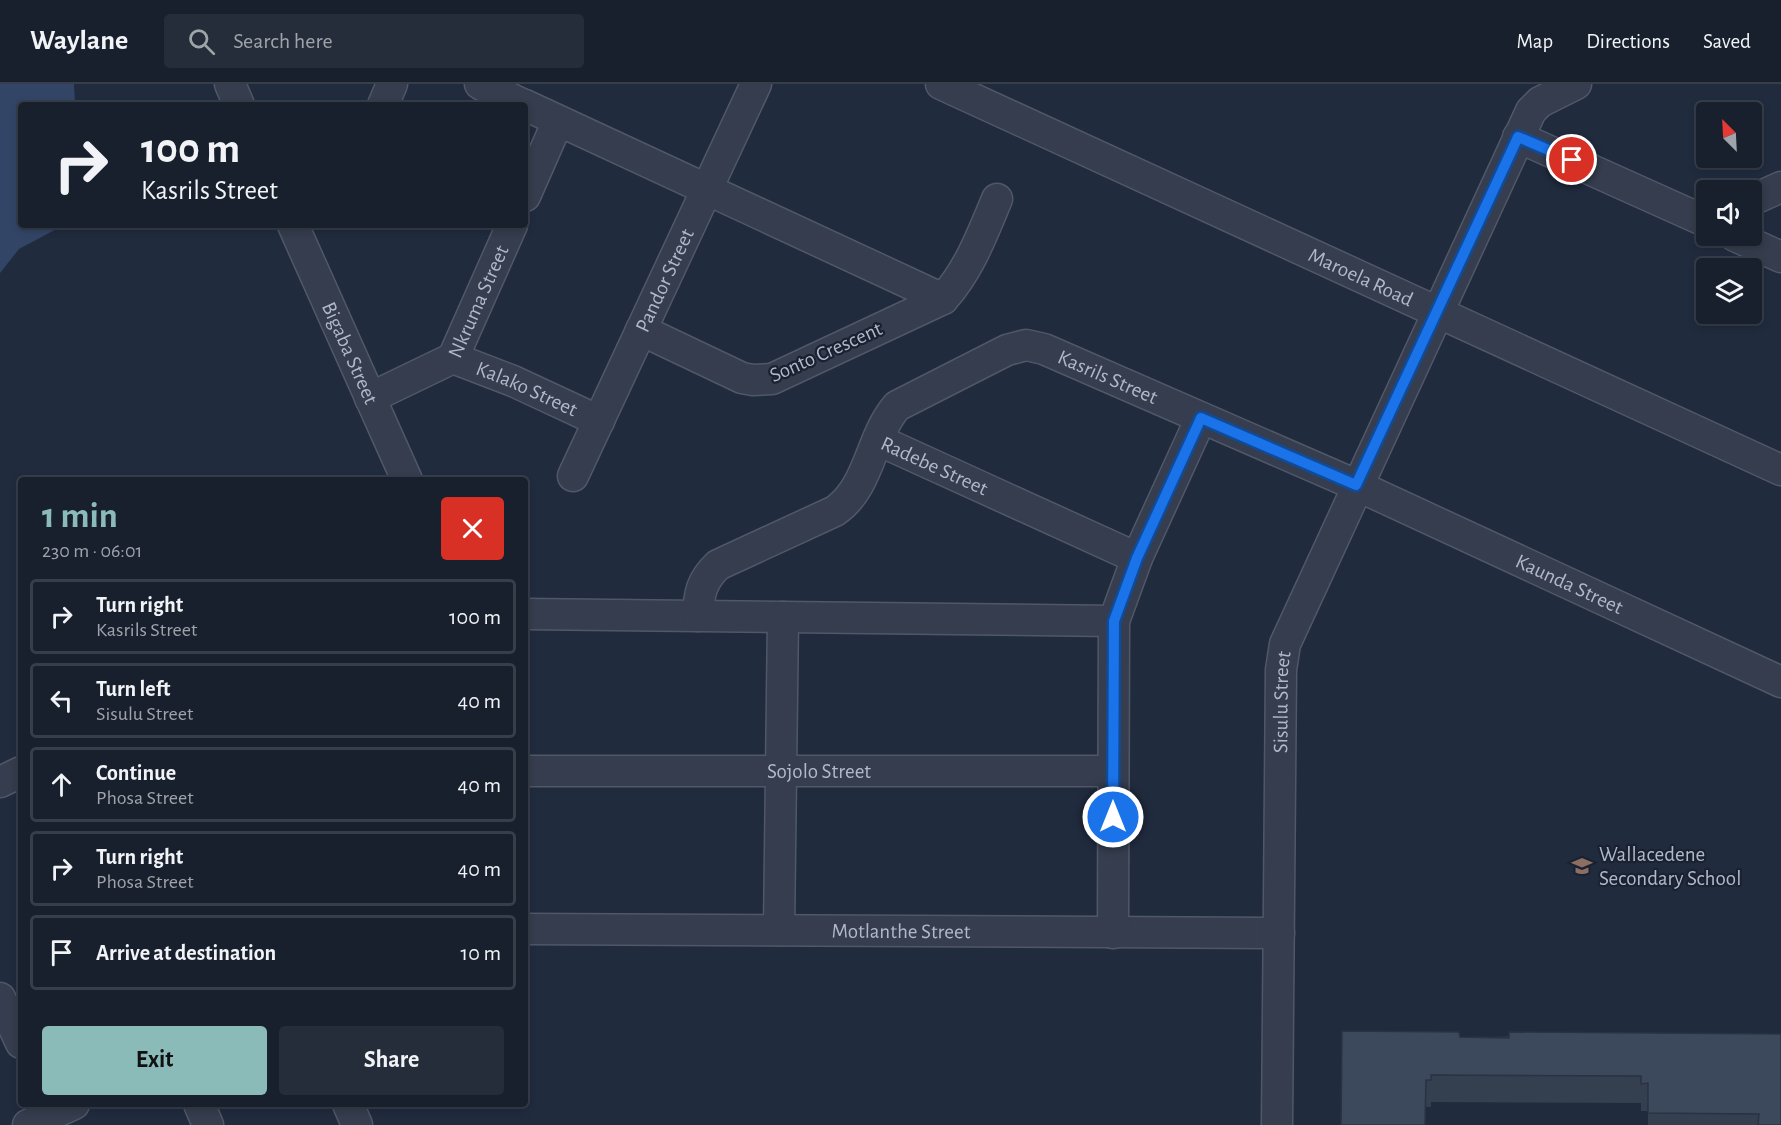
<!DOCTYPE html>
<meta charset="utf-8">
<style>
:root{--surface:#18202e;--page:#252d3a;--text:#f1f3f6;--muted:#9fa3aa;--line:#363e4a;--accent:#8bbbb9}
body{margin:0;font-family:"Alegreya Sans",sans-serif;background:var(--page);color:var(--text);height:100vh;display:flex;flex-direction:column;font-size:22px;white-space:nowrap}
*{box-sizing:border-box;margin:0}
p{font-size:20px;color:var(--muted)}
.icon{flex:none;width:33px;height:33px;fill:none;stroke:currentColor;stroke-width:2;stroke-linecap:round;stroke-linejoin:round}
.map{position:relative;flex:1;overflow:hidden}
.details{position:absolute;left:18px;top:393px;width:510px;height:630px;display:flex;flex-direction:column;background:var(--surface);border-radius:6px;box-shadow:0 3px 9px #0003,0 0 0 2px var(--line)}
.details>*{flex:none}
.banner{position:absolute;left:18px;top:18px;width:510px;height:126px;border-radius:6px;box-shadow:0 3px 9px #0003,0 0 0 2px var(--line);background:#18202e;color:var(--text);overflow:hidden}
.needle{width:39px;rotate:336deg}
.controls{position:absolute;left:1696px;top:18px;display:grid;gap:12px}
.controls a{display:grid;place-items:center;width:66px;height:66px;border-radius:6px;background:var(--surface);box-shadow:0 3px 9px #0003,0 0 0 2px var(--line);font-size:30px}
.pin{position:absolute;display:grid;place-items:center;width:51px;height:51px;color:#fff;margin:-26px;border:3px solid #fff;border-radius:50%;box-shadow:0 2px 6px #0007}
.me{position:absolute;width:66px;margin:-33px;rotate:0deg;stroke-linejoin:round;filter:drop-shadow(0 0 4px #0008)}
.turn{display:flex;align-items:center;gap:21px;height:126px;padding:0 24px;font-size:27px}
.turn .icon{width:78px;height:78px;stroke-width:2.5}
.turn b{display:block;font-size:42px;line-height:51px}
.round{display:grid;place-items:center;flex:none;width:63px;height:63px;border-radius:6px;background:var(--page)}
.headline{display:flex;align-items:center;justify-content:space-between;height:102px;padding:0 24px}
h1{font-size:36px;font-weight:600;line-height:45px;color:var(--accent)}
.primary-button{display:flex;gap:12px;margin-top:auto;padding:12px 24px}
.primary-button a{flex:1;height:69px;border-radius:6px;background:var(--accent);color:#111;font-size:24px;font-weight:600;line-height:69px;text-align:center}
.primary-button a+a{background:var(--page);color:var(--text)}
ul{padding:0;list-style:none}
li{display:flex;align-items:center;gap:18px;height:75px;margin:0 12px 9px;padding:0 12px;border:3px solid var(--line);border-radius:6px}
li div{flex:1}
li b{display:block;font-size:22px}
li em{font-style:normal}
header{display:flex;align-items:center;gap:36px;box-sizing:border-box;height:84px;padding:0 30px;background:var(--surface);border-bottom:2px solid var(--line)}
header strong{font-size:28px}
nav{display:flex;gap:33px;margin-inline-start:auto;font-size:21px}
.search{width:420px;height:54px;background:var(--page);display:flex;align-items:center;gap:15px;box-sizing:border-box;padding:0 21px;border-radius:6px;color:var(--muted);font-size:22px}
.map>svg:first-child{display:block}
.water{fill:#334567}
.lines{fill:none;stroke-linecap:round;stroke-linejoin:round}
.minor-casing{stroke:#505868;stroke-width:33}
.minor{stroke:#353d4e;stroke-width:30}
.wall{fill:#343f50}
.building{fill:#3c495d;stroke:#2a3341;stroke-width:1.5}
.route-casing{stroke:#114b97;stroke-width:15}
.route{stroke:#1a73e8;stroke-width:10}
.labels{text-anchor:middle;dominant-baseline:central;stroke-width:4.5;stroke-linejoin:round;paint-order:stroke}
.street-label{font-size:21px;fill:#b0b8c9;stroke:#1a2232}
.poi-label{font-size:21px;fill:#b0b8c9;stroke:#1a2232;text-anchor:start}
</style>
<header>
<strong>Waylane</strong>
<div class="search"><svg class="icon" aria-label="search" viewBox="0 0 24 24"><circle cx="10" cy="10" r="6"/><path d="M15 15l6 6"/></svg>Search here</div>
<nav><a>Map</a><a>Directions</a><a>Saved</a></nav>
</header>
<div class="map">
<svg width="1781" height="1041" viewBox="0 0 1781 1041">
<rect width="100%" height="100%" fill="#202b3e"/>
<!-- water -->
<path class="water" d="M0 0H74L75 21H21V141H64L19 165 0 189Z"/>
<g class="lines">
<!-- minor casing -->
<g class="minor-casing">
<g id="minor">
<path d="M230 0 239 21"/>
<path d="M480 0 524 21"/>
<path id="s1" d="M941 0 1781 386"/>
<path d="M383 21 392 0"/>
<path d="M525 21 943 215"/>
<path d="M1518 53 1707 138"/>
<path d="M525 112 558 37"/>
<path d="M1752 116 1781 103"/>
<path id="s2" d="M293 141 407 396"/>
<path d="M1735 152 1781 173"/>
<path d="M641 246 742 294 753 296 772 295 943 215C969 186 982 151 997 115"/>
<path id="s3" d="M453 274 513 297 599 337"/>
<path id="s4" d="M370 314 453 274 512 141"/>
<path id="s5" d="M878 356 1137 474"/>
<path id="s6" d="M573 392 756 0"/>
<path d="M525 530 1114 537"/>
<path id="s7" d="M698 532C699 510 701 497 718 481L835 427C870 403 870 353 897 322L1007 266 1026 261 1044 265 1356 401 1781 598"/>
<path id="s8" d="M525 687H1113"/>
<path d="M0 698 21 688"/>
<path id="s9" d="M525 845 1279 849"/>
<path d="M779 846 783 533"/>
<path d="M1113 849 1114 537 1137 474 1201 334"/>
<path d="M0 914 21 959"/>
<path d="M199 1020 208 1041"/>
<path d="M348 1020 357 1041"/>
<path d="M28 1041 74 1020"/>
<path id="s10" d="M1277 1041 1281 586 1285 560 1531 27 1540 18 1576 0"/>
</g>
</g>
<!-- minor -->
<use href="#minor" class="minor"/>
</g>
<!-- wall -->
<path class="wall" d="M1781 950V1041H1648V1027H1641V1019L1431 1018V1023H1426L1341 1041 1460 953Z"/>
<!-- building -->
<path class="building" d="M1342 947 1459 948 1460 953 1509 954V948L1781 950V1041H1758L1759 1030 1648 1029V999L1641 1000V992L1431 991V996H1426L1425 1041H1341Z"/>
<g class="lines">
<!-- route casing -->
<g class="route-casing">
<path id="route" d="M1113 733 1114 537 1137 474 1201 334 1356 401 1518 53 1572 76"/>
</g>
<!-- route -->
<use href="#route" class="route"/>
</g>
<!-- icons -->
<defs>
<g id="school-bare" transform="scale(1.62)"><path d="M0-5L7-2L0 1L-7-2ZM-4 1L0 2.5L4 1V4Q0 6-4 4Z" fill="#8d6e63" stroke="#1a2232" stroke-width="2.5" paint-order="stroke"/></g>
</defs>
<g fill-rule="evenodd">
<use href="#school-bare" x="1582" y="782"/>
</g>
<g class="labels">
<!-- street labels -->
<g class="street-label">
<text stroke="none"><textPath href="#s1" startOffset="462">Maroela Road</textPath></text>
<text stroke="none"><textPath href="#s6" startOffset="216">Pandor Street</textPath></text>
<text stroke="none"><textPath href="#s4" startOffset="154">Nkruma Street</textPath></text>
<text transform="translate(826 268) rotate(-24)">Sonto Crescent</text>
<text stroke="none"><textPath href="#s2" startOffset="140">Bigaba Street</textPath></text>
<text stroke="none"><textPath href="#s7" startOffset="540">Kasrils Street</textPath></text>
<text stroke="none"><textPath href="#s3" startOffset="80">Kalako Street</textPath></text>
<text stroke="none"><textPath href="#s5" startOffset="62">Radebe Street</textPath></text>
<text stroke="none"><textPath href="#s7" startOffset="1046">Kaunda Street</textPath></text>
<text stroke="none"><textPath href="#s10" startOffset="423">Sisulu Street</textPath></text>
<text stroke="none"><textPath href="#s8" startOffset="294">Sojolo Street</textPath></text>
<text stroke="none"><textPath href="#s9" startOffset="376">Motlanthe Street</textPath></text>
</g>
<!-- poi labels -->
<g class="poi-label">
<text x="1599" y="770">Wallacedene<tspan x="1599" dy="24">Secondary School</tspan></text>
</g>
</g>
</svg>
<div class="controls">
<a><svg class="needle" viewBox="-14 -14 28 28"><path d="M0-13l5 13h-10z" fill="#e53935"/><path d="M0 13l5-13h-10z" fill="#9fa3aa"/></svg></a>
<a><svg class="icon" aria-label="sound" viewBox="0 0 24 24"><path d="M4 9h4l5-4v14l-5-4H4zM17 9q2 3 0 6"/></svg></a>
<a><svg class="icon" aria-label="layers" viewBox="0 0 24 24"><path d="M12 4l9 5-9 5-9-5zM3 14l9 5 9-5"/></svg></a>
</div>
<div class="pin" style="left:1572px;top:76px;background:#d93025"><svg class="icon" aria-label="arrive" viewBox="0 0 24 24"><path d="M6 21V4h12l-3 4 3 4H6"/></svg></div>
<svg class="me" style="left:1113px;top:733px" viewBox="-20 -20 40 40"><circle r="17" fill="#1a73e8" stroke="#fff" stroke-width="3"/><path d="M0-11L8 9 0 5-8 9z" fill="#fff"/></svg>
<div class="banner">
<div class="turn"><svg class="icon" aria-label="right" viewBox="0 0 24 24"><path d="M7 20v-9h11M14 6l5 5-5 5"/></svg><div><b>100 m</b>Kasrils Street</div></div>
</div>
<section class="details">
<div class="headline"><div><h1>1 min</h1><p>230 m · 06:01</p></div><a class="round" style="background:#d93025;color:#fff"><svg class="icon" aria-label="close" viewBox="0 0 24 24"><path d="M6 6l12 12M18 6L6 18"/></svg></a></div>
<ul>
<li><svg class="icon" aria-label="right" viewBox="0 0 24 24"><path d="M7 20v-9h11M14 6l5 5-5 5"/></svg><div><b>Turn right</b><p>Kasrils Street</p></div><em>100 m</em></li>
<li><svg class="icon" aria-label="left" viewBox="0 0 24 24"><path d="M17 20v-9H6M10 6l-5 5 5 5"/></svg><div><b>Turn left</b><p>Sisulu Street</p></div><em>40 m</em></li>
<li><svg class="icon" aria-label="ahead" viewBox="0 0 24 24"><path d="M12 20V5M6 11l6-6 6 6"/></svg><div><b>Continue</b><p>Phosa Street</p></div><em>40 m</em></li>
<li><svg class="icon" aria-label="right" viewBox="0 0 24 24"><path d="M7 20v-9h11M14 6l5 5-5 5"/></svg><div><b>Turn right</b><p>Phosa Street</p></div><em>40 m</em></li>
<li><svg class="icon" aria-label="arrive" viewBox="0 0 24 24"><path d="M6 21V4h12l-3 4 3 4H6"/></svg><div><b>Arrive at destination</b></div><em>10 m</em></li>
</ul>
<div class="primary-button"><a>Exit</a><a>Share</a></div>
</section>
</div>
